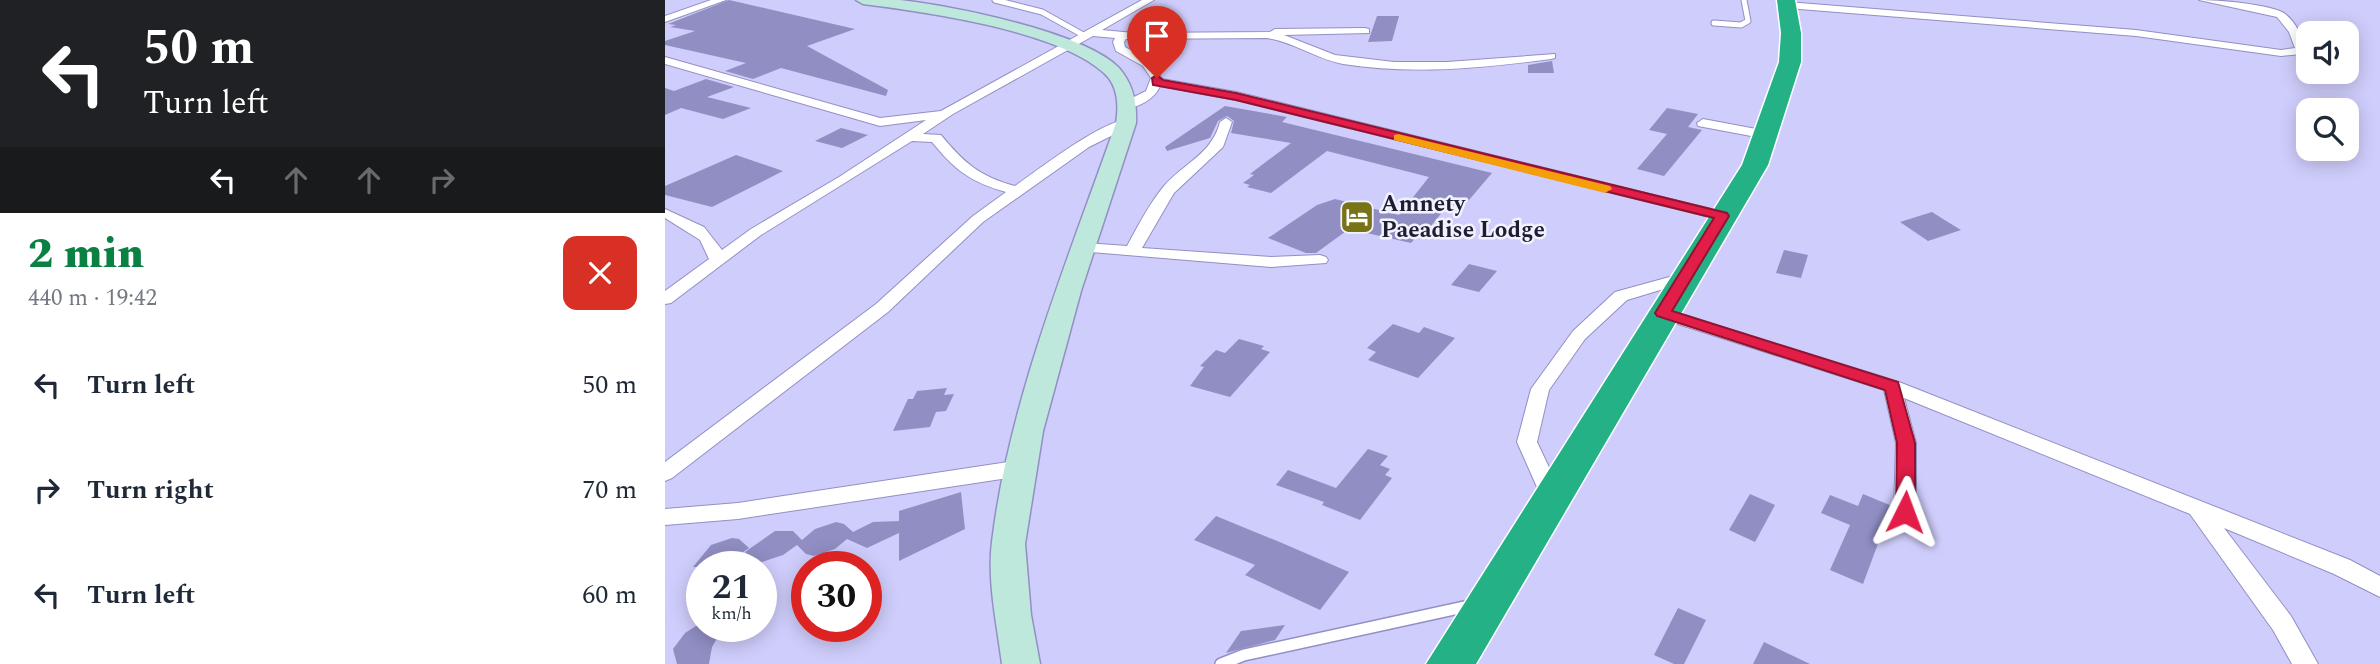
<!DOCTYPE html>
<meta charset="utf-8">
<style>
:root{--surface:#fff;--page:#f2f2f3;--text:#1f2937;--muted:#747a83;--accent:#0b8043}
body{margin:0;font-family:Spectral,serif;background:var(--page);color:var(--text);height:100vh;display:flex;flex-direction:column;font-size:26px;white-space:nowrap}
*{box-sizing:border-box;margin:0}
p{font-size:23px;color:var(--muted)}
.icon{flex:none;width:38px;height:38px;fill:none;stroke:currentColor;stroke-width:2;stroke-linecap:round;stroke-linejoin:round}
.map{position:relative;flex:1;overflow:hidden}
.details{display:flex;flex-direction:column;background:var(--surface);width:665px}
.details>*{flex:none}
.banner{background:#202124;color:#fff;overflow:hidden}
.buttons{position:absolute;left:1631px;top:21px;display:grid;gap:14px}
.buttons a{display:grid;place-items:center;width:63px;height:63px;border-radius:14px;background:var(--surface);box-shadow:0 4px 18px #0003;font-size:35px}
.speed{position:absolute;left:21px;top:551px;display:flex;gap:14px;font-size:35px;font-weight:700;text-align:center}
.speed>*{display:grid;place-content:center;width:91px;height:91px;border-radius:50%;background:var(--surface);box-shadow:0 4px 18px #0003;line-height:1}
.speed small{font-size:18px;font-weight:400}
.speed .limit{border:10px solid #d22;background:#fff;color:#111}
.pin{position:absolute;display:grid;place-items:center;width:60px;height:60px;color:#fff;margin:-72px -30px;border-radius:50% 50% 50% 0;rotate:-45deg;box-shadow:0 0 7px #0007}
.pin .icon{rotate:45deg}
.me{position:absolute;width:77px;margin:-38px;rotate:3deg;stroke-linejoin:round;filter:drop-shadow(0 0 5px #0008)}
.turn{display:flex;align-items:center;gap:24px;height:147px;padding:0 28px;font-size:32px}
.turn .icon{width:91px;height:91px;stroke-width:2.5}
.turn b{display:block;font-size:49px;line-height:60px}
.lanes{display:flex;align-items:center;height:66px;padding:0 28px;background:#0003;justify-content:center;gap:35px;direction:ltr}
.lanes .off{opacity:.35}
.round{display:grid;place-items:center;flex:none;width:74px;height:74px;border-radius:14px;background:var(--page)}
.overview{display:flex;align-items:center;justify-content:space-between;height:119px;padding:0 28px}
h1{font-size:42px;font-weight:800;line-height:52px;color:var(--accent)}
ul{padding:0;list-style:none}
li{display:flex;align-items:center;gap:21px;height:105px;padding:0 28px}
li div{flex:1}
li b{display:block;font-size:26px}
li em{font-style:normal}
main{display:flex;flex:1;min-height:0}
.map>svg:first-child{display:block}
.building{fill:#918ec4}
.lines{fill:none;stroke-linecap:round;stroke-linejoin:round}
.lane-far1-casing{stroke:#928fc4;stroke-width:7}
.lane-casing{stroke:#928fc4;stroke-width:14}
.street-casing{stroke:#928fc4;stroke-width:2}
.secondary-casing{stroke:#928fc4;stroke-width:3}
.highway-casing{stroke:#fff;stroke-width:3}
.lane-far1{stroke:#fff;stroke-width:5}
.lane{stroke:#fff;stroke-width:11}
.street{fill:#fff;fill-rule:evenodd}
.secondary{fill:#bee8db;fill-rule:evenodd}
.highway{fill:#25b186;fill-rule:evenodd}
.route{fill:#e11d48;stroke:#92132f;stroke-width:2}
.slow{fill:#f59e0b}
.labels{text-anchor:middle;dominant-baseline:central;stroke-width:5;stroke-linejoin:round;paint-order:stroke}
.poi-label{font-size:23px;font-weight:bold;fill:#1e1d32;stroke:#f2f2fe;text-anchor:start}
</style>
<main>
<section class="details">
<div class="banner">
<div class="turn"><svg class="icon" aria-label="left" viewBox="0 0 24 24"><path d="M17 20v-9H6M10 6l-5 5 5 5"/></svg><div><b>50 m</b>Turn left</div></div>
<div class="lanes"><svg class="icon" aria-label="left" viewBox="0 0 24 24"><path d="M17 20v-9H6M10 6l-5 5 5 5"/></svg><svg class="icon off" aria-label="ahead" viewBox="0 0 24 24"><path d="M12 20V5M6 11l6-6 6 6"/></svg><svg class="icon off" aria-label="ahead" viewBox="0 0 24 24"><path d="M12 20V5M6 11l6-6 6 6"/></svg><svg class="icon off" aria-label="right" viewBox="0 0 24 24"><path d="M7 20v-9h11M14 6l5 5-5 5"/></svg></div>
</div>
<div class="overview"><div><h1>2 min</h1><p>440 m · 19:42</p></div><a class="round" style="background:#d93025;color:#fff"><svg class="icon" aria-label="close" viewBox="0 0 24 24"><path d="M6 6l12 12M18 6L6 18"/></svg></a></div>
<ul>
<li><svg class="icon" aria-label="left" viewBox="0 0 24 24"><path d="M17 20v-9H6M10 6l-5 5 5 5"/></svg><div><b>Turn left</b></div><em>50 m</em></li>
<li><svg class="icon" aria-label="right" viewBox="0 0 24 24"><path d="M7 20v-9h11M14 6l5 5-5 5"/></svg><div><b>Turn right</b></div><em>70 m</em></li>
<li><svg class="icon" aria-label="left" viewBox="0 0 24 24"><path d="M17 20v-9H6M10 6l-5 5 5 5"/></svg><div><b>Turn left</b></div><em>60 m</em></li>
</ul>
</section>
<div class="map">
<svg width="1715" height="664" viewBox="0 0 1715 664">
<rect width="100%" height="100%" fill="#cfcdfb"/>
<!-- building -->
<g class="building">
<path d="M64 0 190 29 142 46 223 90 221 96 116 68 88 79 60 71 81 63 0 45V41L30 31 5 27 11 25 3 24Z"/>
<path d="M712 16H734L727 41 703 42Z"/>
<path d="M887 61 889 73H863V65Z"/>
<path d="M41 79 69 87 42 97 86 108 58 119 16 108 0 115V88L9 91Z"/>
<path d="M560 106 622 117 617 122 827 173 798 207 784 204 760 233 754 234 746 243 684 229 651 253H641L603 238 652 205 670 199 734 215 764 177 662 151 606 193 582 187 585 185 578 183 589 175 585 174 626 143 566 133 569 121 562 116 553 121 545 138 502 151 500 147Z"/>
<path d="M1002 108 1033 114 1023 127 1037 130 999 176 972 169 1002 134 984 130Z"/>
<path d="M176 128 203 135 177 148 150 141Z"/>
<path d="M71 155 118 171 47 207 0 195V186Z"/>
<path d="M1267 212 1278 219 1296 230 1263 241 1235 222Z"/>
<path d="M1119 250 1143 255 1136 278 1111 273Z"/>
<path d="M804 264 832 271 814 292 786 285Z"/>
<path d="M728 324 754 333 759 327 790 338 753 378 703 360 711 352 702 348Z"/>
<path d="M574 339 599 346 596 349 605 352 565 397 525 386 539 367 535 366 551 350 560 353Z"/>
<path d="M282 388 279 395 289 394 281 411 271 412 265 427 228 431 243 399H248L252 391Z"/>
<path d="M703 449 723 456 715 465 725 469 720 475 727 478 695 520 657 505 659 502 611 485 623 470 671 488Z"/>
<path d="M296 492 300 529 234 561V533L202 548 182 539 170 549 149 556 141 554 132 545 118 555 97 562 89 561 80 552 110 531H128L137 540 150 529 171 522 179 524 188 532 208 522 234 521V511Z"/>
<path d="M1085 494 1110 505 1090 542 1064 530Z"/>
<path d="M1198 494 1227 506 1198 584 1165 570 1185 525 1156 513 1165 495 1193 506Z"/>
<path d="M551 516 617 543 684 572 655 610 580 575 590 565 529 540Z"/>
<path d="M67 538 74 539 84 548 56 567H28L46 545Z"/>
<path d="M1013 608 1041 620 1019 664H1009L989 655Z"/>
<path d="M620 625 610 640 561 653 576 631Z"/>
<path d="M31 626H59L47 647 44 664H12L8 649 20 633Z"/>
<path d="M1099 642 1145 664H1088Z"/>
</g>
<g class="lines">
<!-- lane-far1 casing -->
<g class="lane-far1-casing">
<g id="lane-far1">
<path d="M330 0 377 12 420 36"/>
<path d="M1049 23 1076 25 1083 21 1079 0"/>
</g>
</g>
<!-- lane casing -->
<g class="lane-casing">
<path id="lane" d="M556 664 579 655 808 605"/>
</g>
<!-- street casing -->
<g class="street-casing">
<g id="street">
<path d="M46 0H61L0 22V16Z"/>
<path d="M477 0H489L437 30 469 33 605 32 610 29 700 28 704 29V33L619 35 670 55 729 62H782L890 54V58L886 59C817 68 747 75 678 64 651 59 629 42 602 38L461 39 459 42 460 47 486 61 497 79 571 92 1062 213 1064 216 1057 220 571 100 495 86C490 99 472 109 459 108V102L481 91 486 78 478 66 451 51 448 42 450 38 428 36 288 114 258 134 276 135C298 162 315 177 350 186 372 171 442 116 466 120V126L424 147 318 222 223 312 7 478 0 481V462L211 304 308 216 341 192C305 182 290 170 267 142L247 141 96 235 6 303 0 304V291L44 259 35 240 0 218V209L39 227 57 250 86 229 174 177 261 120 215 126 0 64V57L215 118 276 111Z"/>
<path d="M1534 0C1554 0 1600 4 1617 12 1630 19 1637 37 1642 49L1637 54 1616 56 1471 36 1122 8 1117 5 1122 2 1471 30 1616 50 1630 48 1624 32 1612 17Z"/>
<path d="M561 118 567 122 558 147 509 193 477 248 606 257 655 255 661 257 663 260 661 263 606 267 414 251 412 248 420 243 462 246C473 226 484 204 499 186 519 163 547 154 555 122Z"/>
<path d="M1038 119 1102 131 1109 135 1102 139 1033 126 1032 123Z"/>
<path d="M1019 273 1027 278 1025 281 962 300 920 339 884 390 872 442 898 497 895 503 887 505 879 503 852 442 866 389 908 331 950 292Z"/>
<path d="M997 308 1234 382 1685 560 1715 576V597L1669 574 1559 528 1626 616 1653 664H1627L1608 630 1525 514 1239 398 1251 443V512L1248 518 1240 520 1232 518 1229 512 1231 443 1219 390 991 317 988 313Z"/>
<path d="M356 460 363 463 366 468 363 473 356 476 73 519 0 525V509L73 503Z"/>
</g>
</g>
<!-- secondary casing -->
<g class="secondary-casing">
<path id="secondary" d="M191 0C205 0 220 0 234 0 284 5 420 32 454 68 468 84 472 102 471 123L416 291 378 431 360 544 366 615 375 664H337C332 625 322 581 327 542 344 400 404 257 451 123 454 106 453 85 439 73 392 30 261 12 198 4Z"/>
</g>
<!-- highway casing -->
<g class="highway-casing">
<path id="highway" d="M1112 0H1130L1136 33V62L1103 165 811 664H761L1077 165 1114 62 1116 33Z"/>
</g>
<!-- lane-far1 -->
<use href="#lane-far1" class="lane-far1"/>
<!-- lane -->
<use href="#lane" class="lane"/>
<!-- street -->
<use href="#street" class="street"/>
<!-- secondary -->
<use href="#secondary" class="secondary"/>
<!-- highway -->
<use href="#highway" class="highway"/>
</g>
<!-- route -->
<path class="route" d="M492 75 498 80 571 93 1062 213 1064 216 1007 311 1233 382 1250 443V512L1247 517H1233L1231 512 1232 443 1220 390 992 316 990 313 1049 218 571 100 488 85 487 78Z"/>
<!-- slow -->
<path class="slow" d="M733 134 945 186 947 189 940 193 729 140V135Z"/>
<!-- icons -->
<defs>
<g id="hotel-square" transform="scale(1.75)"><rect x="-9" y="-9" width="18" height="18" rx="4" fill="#777316" stroke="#f2f2fe"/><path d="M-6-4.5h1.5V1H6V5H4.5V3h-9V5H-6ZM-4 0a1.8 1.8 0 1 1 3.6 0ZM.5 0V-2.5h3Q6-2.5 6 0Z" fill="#fff"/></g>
</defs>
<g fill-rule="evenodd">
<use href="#hotel-square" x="692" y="217"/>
</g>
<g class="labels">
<!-- poi labels -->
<g class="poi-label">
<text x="716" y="204">Amnety<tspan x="716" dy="26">Paeadise Lodge</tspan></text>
</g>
</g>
</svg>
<div class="buttons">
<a><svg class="icon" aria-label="sound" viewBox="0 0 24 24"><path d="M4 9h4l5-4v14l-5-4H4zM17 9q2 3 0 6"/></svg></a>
<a><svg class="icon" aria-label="search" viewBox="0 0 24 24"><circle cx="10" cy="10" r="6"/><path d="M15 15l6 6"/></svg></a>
</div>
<div class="speed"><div>21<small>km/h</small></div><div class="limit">30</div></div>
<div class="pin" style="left:492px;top:78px;background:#d93025"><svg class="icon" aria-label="arrive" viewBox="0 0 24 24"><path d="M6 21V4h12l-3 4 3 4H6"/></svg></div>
<svg class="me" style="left:1240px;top:512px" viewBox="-20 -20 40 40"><path d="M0-17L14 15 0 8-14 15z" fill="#e11d48" stroke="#fff" stroke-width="4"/></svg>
</div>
</main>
